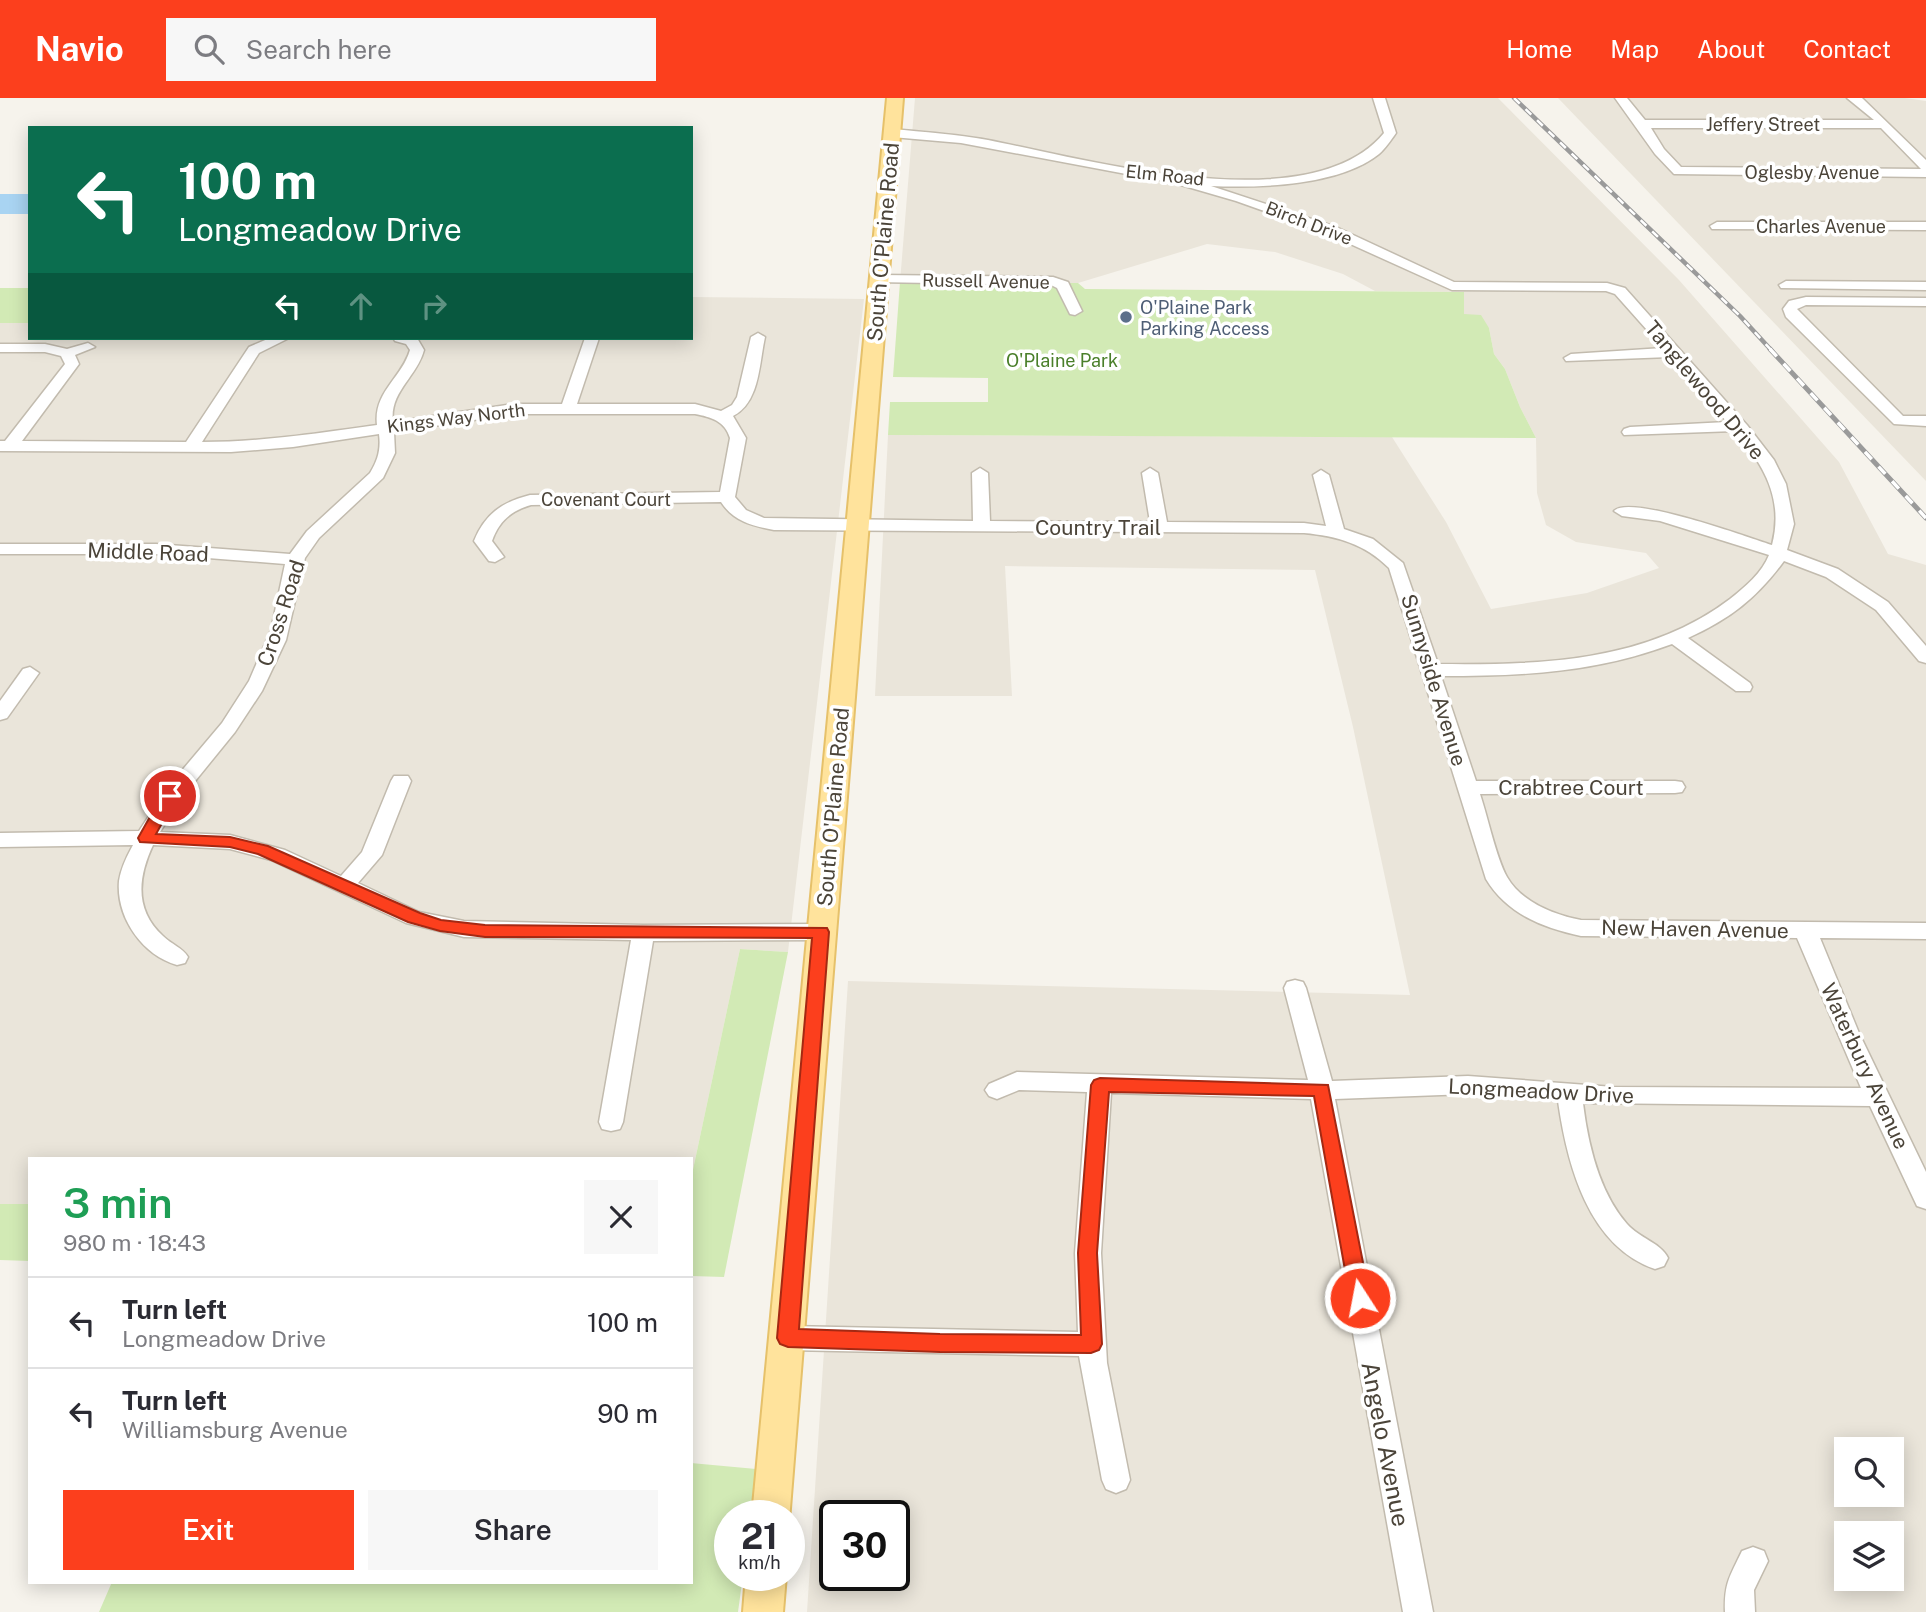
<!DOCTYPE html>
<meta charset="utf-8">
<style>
:root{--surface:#fff;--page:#f7f7f7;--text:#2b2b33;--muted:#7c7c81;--line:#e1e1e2;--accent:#fc3f1d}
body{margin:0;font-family:"Public Sans",sans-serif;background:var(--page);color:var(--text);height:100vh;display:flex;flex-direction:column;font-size:26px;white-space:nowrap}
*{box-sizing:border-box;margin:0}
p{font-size:23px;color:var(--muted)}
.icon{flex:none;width:38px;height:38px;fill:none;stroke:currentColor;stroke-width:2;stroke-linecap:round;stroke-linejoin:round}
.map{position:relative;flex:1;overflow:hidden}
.details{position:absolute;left:28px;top:1059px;width:665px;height:427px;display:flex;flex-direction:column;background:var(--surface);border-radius:0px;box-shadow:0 4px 18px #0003}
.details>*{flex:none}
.hud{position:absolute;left:28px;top:28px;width:665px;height:214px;border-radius:0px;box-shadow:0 4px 18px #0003;background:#0b6e4f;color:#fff;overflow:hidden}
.buttons{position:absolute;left:1834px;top:1339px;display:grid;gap:14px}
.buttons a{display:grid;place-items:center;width:70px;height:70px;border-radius:0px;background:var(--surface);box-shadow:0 4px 18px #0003;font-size:35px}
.speed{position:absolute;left:714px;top:1402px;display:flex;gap:14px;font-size:35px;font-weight:700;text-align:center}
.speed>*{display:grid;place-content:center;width:91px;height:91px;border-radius:50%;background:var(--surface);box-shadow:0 4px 18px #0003;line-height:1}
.speed small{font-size:18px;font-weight:400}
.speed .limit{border:4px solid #111;border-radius:10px;background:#fff;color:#111}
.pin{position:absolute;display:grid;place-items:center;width:60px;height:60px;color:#fff;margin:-30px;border:4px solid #fff;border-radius:50%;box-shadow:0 2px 7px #0007}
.me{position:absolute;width:77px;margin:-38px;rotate:349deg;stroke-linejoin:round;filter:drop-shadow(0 0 5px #0008)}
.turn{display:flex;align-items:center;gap:24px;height:147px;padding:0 35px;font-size:32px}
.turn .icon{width:91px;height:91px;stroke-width:2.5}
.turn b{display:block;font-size:49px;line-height:60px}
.lanes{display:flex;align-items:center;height:66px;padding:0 35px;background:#0003;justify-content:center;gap:35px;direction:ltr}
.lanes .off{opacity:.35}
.round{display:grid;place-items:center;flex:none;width:74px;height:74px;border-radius:0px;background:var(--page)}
.headline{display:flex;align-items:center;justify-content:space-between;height:119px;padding:0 35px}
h1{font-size:42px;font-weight:600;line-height:52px;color:#1e9e55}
.action{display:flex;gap:14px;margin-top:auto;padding:14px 35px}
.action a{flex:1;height:80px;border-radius:0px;background:var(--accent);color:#fff;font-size:28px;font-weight:600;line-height:80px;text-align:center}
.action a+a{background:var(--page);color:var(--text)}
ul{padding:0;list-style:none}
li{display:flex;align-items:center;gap:21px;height:91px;padding:0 35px;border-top:2px solid var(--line)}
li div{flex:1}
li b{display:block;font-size:26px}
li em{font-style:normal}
header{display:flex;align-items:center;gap:42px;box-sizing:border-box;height:98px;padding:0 35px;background:var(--accent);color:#fff}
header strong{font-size:33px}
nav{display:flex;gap:38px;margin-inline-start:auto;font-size:24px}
.search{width:490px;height:63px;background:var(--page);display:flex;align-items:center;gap:18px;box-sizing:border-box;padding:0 24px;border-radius:0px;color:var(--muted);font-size:26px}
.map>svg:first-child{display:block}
.residential{fill:#eae5da;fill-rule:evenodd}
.green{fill:#d2eab5}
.water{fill:#a9d4f2}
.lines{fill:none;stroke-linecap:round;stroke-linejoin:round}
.minor-casing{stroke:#c2bbae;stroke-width:3}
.major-casing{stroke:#e6c16a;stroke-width:4}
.minor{fill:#fff;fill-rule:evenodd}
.major{fill:#ffe39c;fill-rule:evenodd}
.rail-far1-casing{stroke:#9a9a9a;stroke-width:4.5}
.rail-casing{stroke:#9a9a9a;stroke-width:5}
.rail-far1{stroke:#fff;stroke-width:2.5;stroke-dasharray:8;stroke-linecap:butt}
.rail{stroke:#fff;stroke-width:3.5;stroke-dasharray:10;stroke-linecap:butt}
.route{fill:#fc3f1d;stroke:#a42913;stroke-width:2}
.service-dot{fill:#5c6f8a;stroke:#fff;stroke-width:2.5}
.labels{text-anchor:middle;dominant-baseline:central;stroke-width:7;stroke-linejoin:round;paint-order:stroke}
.far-street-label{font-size:18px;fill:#4b4439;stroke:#fff}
.far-service-label{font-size:18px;fill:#4e5e75;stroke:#fff;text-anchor:start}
.far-park-label{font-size:18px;fill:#4a7f2a;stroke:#fff}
.street-label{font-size:21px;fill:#4b4439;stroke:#fff}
.near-street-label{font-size:24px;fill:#4b4439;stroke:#fff}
</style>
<header>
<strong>Navio</strong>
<div class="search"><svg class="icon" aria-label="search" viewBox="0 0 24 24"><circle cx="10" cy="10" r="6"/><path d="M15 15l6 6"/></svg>Search here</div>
<nav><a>Home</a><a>Map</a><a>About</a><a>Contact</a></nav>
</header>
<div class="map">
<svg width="1926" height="1514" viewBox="0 0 1926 1514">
<rect width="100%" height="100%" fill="#f6f3ec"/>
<!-- residential -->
<g class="residential">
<path d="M915 0H1498L1679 182 1839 364 1888 456 1926 467V1514H807L848 883 1410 897 1353 629 1315 472 1005 468 1012 598H875L888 337 1392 339 1446 424 1491 511 1587 495 1659 470 1646 455 1576 444 1546 427 1537 395 1536 340 1520 309 1505 271 1494 256 1489 230 1463 216V194L1375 193 1343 176 1275 154 1207 146 1078 185 900 184ZM1846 1351H1892V1396H1846ZM835 1418H894V1477H835ZM1846 1435H1892V1480H1846Z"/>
<path d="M1558 0H1905L1926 3V383Z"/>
<path d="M691 199 864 201 788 854 740 851 691 1081V1060H30V1106H0V225H30V240H691Z"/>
</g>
<!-- green -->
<g class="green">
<path d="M900 184 1078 185 1085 191 1464 194V216L1481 217 1489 230 1494 256 1505 271 1520 309 1536 340 888 337 890 304H988V280L893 279Z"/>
<rect x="0" y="190" width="30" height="35"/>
<path d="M740 851 788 854 724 1179 691 1178V1081Z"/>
<path d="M0 1106H30V1163L0 1162Z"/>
<path d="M691 1365 756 1371 750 1417 730 1418V1477H743L738 1514H99L112 1484H691Z"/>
</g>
<!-- water -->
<rect class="water" x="0" y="96" width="30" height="20"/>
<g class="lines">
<!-- minor casing -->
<g class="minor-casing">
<g id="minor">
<path d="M1373 0H1385L1396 35C1391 42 1385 51 1379 56 1339 88 1259 90 1211 88L1336 129 1454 184 1607 185 1625 190 1747 327 1774 362 1786 386 1794 426 1787 452 1838 471 1888 504 1926 548V565L1919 563 1876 512 1826 479 1784 463C1757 500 1730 521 1688 540L1750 585 1752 589 1750 593H1736L1672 546C1594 575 1523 578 1441 578L1476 683H1675L1682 684 1685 689 1682 694 1675 695 1480 696C1488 720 1496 759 1507 779 1521 804 1555 817 1581 822L1926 825V841L1820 840 1859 935 1926 1074V1111L1917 1108 1870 1008 1583 1005C1588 1046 1599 1094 1627 1126 1639 1140 1661 1145 1668 1160L1664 1168 1655 1171C1588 1148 1567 1066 1558 1003L1468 996 1335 1001 1433 1514H1403L1311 1001 1111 995 1101 1155 1107 1265 1130 1382 1126 1391 1116 1395 1106 1391 1102 1382 1079 1258 788 1252 778 1248 774 1240 778 1232 788 1228 1078 1234 1075 1155 1087 994 1019 992 997 1001 989 998 985 992 989 986 1017 974 1308 982 1284 890 1287 884 1295 882 1303 884 1306 890 1332 983 1468 978 1614 989 1861 990 1797 840 1581 838C1543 830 1507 816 1486 781L1389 470C1365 446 1337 438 1304 435L774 432C753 428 734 424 721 404L531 407C511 413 499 423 492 443L504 459 495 464 489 463 474 443C485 416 502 404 530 397L720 394 730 340C725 323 711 319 695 316H514L394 334 395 355 383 380 319 440 305 460 286 542 262 593 235 634 183 698 160 734 230 737 285 752 341 778 362 754 391 683 394 678H408L411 683 382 757 358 785 419 814 464 823 643 827 821 826 829 829 832 834 829 839 821 842 653 843 623 1024 620 1031 611 1033 602 1031 599 1024 631 842 464 839 406 825 271 762 230 751 153 747C138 779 134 812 163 838 171 846 183 850 188 859L185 865 177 867C142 857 116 819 119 783 121 770 127 758 133 747L0 749V735L139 733 168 689 222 625 249 583 271 532 285 466 156 456H0V446H156L290 456 307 433 370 375C378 362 381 351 379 336L293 349 231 354 0 353V343H5L65 266 61 258 45 254H0V246H45L67 251 88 245 95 249 75 257 79 266 22 343 186 344 249 249 270 240H289L259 255 202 344C261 344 319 335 377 327 373 294 402 280 410 252L406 246 395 243 393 240H417L424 252C417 279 389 294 393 324L514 306H562L585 240H599L577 306H695L721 313 732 307 737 299 751 239 758 235 765 239C759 266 760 304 733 318L746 340 735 399 746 412 764 420 973 423 972 375 980 370 988 375 990 423 1150 424 1142 375 1150 370 1158 375 1167 424 1304 425 1326 428 1313 377 1321 372 1329 377 1344 431 1373 441 1403 465 1438 566C1538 567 1646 565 1730 501 1745 489 1762 475 1769 457L1660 423 1622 418 1614 413C1629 396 1747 439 1772 447 1784 401 1764 367 1735 333L1624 337 1622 334 1624 331 1630 329 1727 324 1670 259 1566 263 1564 260 1571 256 1663 250 1615 196 1606 193 1452 192 1326 135 1236 103 1174 85 961 45 892 39 886 35 892 31C924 34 956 36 988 42 1086 61 1310 125 1384 35Z"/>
<path d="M1615 0H1627L1645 22H1874L1847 0H1862L1926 62V79L1674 76 1655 56ZM1651 30H1881L1921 71 1681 69 1664 51Z"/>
<path d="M1717 124H1926V132L1712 131 1710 128Z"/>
<path d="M880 177 1053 179 1068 184 1082 213 1075 217 1070 216 1057 190 1051 187 875 184V178Z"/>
<path d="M1786 183 1926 184V192L1781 190 1779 187Z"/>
<path d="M1806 199 1926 200V208L1806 207 1797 211 1903 318H1926V328L1894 326 1786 219 1783 211 1789 203Z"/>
<path d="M30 569 39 575 7 620 0 622V603L23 571Z"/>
<path d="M1753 1449 1764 1453 1768 1463 1754 1492 1755 1514H1725C1724 1485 1730 1478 1742 1453Z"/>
</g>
</g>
<!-- major casing -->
<g class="major-casing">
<g id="major">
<path d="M887 0H903L789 1423V1418H752Z"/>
<path d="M746 1477H786L783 1514H743Z"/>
</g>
</g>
<!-- minor -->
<use href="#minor" class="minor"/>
<!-- major -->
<use href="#major" class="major"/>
<!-- rail-far1 casing -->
<g class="rail-far1-casing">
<path id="rail-far1" d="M1514 0 1740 218 1772 253"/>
</g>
<!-- rail casing -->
<g class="rail-casing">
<path id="rail" d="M1770 251 1926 420"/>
</g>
<!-- rail-far1 -->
<use href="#rail-far1" class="rail-far1"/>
<!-- rail -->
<use href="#rail" class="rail"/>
</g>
<!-- route -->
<path class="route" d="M170 693 177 698 156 736 230 739 268 748 420 815 441 822 485 827 827 830 829 834 799 1231 940 1236 1081 1237 1078 1155 1091 987 1094 982 1100 980 1328 987 1370 1200 1367 1206 1360 1209 1353 1206 1350 1200 1314 998 1109 994 1097 1155 1102 1246 1099 1252 1091 1255 940 1254 788 1249 780 1246 777 1240 812 840 485 839 440 833 408 824 258 756 230 749 140 744 138 740 164 694Z"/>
<!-- markers -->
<circle class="service-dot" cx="1126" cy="219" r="7"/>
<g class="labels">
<!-- far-street labels -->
<g class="far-street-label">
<text x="1763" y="26">Jeffery Street</text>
<text x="1812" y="74">Oglesby Avenue</text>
<text transform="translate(1165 77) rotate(6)">Elm Road</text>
<text transform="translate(1309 125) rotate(21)">Birch Drive</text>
<text x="1821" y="128">Charles Avenue</text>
<text transform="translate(986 183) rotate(1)">Russell Avenue</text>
<text transform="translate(456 320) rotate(-7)">Kings Way North</text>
<text x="606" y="401">Covenant Court</text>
</g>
<!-- far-service labels -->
<g class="far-service-label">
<text x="1140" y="209">O'Plaine Park<tspan x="1140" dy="21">Parking Access</tspan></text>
</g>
<!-- far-park labels -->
<g class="far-park-label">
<text x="1062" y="262">O'Plaine Park</text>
</g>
<!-- street labels -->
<g class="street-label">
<text transform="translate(883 144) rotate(-85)">South O'Plaine Road</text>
<text transform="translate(1705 292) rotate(50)">Tanglewood Drive</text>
<text x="1098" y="429">Country Trail</text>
<text transform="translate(148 454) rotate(2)">Middle Road</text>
<text transform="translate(281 515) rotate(-72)">Cross Road</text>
<text transform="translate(1434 582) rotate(73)">Sunnyside Avenue</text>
<text x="1571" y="689">Crabtree Court</text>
<text transform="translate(833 709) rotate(-85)">South O'Plaine Road</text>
<text transform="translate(1695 831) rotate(1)">New Haven Avenue</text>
<text transform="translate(1865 968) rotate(65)">Waterbury Avenue</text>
<text transform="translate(1541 993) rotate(3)">Longmeadow Drive</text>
</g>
<!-- near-street labels -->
<g class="near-street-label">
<text transform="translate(1386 1346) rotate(79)">Angelo Avenue</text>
</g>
</g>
</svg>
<div class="buttons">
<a><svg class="icon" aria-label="search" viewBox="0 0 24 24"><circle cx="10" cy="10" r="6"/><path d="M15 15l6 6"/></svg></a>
<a><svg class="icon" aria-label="layers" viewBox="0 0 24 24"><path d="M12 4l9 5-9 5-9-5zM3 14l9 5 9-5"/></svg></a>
</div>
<div class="speed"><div>21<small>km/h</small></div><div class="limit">30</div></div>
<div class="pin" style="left:170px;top:698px;background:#d93025"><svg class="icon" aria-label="arrive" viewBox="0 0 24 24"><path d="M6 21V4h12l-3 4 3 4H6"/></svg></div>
<svg class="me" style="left:1360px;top:1200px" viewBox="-20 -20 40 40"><circle r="17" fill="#fc3f1d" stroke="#fff" stroke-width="3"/><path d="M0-11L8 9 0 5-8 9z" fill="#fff"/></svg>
<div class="hud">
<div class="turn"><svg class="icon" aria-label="left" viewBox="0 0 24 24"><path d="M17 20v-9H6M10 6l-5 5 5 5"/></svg><div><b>100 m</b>Longmeadow Drive</div></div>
<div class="lanes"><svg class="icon" aria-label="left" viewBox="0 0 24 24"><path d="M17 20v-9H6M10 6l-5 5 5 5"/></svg><svg class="icon off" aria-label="ahead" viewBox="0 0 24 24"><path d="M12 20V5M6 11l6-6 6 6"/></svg><svg class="icon off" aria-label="right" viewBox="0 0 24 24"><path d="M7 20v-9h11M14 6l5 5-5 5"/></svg></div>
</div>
<section class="details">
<div class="headline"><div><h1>3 min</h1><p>980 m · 18:43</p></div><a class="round"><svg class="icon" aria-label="close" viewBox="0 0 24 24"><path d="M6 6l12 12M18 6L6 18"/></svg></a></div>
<ul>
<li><svg class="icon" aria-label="left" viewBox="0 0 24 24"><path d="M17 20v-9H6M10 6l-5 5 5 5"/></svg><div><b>Turn left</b><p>Longmeadow Drive</p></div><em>100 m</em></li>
<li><svg class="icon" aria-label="left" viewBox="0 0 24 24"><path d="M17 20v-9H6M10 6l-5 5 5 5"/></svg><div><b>Turn left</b><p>Williamsburg Avenue</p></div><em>90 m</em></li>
</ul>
<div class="action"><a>Exit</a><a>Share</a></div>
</section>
</div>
